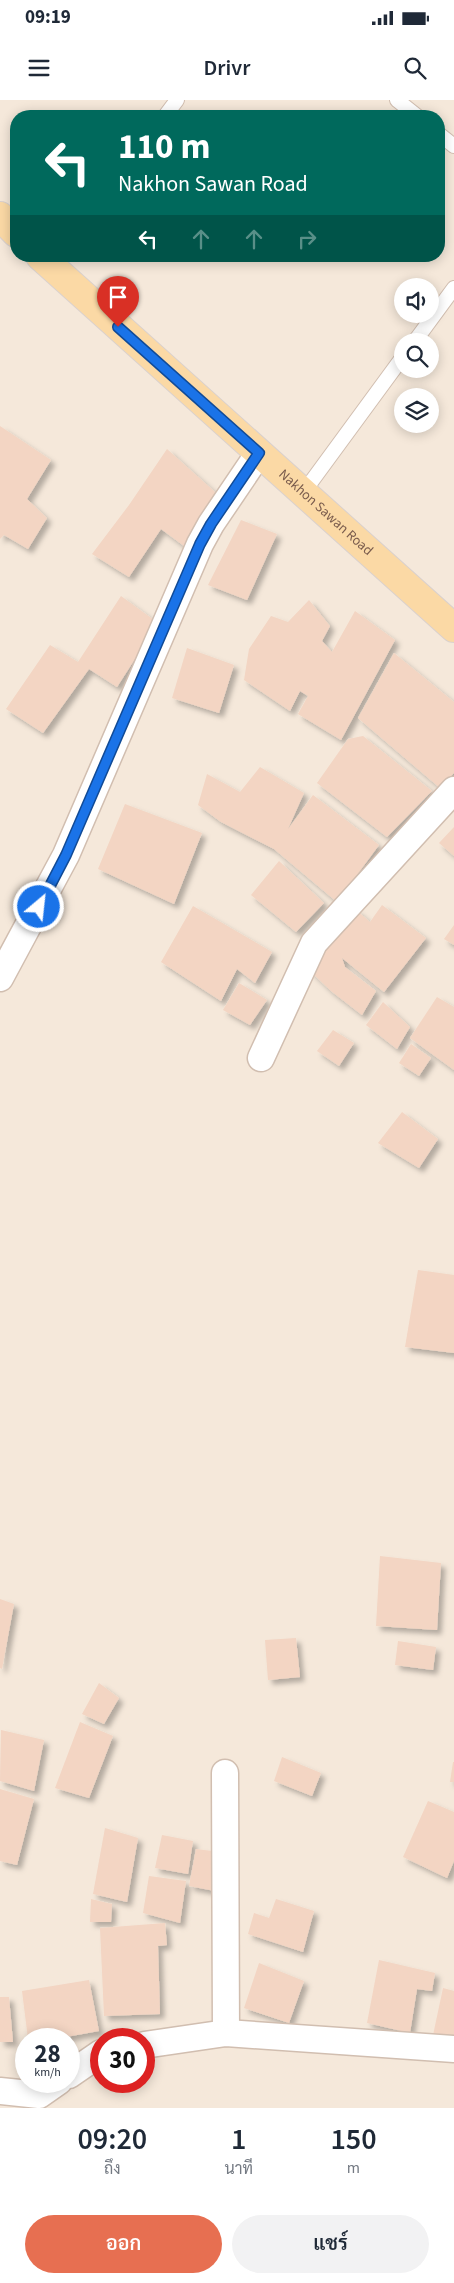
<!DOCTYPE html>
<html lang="th">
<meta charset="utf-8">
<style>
:root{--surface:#fff;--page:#f2f2f3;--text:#1f2937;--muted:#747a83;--accent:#e76f51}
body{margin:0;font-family:"Source Sans 3",Sarabun,sans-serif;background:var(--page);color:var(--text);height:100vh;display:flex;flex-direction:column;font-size:19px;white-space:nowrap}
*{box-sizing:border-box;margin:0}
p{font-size:16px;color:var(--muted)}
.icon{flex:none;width:28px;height:28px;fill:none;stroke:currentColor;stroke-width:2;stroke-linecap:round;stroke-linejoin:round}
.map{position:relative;height:2008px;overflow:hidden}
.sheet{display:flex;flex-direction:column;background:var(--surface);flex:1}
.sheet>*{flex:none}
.banner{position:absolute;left:10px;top:10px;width:435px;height:152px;border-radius:20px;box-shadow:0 2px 12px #0003;background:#00695c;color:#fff;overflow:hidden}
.fabs{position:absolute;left:394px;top:178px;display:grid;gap:10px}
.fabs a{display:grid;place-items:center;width:45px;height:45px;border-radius:50%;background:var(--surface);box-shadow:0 2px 12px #0003;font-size:25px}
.speed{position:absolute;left:15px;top:1928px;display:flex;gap:10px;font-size:25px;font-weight:700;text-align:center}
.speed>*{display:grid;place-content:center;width:65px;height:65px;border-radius:50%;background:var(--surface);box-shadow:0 2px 12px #0003;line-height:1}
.speed small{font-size:12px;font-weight:400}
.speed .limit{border:8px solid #d22;background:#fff;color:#111}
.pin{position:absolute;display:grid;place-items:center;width:42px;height:42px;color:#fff;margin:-51px -21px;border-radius:50% 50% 50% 0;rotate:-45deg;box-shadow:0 0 5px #0007}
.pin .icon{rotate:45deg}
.me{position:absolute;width:55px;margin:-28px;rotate:28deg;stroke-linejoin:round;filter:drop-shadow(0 0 4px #0008)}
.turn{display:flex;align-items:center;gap:18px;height:105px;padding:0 25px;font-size:22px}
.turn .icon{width:65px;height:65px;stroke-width:2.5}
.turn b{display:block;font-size:35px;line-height:42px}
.lanes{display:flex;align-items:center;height:48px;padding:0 25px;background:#0003;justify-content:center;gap:25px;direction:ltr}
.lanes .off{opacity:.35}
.eta{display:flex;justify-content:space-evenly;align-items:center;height:85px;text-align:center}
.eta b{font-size:30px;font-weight:600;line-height:35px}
.cta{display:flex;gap:10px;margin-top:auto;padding:10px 25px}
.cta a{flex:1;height:58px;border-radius:30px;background:var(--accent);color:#fff;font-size:20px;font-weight:600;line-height:58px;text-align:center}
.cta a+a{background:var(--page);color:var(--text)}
.status{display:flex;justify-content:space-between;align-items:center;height:35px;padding:0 25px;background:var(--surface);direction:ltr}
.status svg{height:14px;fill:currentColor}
header{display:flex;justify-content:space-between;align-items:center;height:65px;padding:0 25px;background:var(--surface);font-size:22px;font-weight:600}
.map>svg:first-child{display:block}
.residential{fill:#f5e8da;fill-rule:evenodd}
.building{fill:#f3d5c3;filter:url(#shadow)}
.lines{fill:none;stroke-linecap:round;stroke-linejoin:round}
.service-casing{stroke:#d1beb0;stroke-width:16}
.minor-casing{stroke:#d1beb0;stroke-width:29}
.primary-casing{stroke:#dad1cd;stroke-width:30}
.service{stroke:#fff;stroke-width:14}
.minor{stroke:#fff;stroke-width:26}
.primary{stroke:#fbd9a5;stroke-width:28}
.route-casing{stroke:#114b97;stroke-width:12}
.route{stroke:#1a73e8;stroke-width:9}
.labels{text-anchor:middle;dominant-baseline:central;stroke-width:4;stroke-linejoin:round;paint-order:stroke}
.street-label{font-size:14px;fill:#7a5c4d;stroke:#fffaf3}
</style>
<div class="status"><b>09:19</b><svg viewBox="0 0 49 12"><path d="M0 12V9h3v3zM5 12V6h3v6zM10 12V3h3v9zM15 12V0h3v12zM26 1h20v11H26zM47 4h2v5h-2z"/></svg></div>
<header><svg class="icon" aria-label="menu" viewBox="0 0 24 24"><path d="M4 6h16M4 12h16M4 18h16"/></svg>Drivr<svg class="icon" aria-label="search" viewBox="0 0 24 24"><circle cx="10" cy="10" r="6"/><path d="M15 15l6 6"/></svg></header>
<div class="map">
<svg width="454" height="2008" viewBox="0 0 454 2008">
<defs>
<filter id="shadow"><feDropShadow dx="4.5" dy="4.5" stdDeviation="2.5" flood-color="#0004"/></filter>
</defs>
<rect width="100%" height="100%" fill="#fdf6ec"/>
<!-- residential -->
<path class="residential" d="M0 0H454V2008H0ZM16 16H439V156H16ZM402 186H430V214H402ZM402 241H430V269H402ZM402 296H430V324H402ZM26 1939H69V1981H26ZM101 1939H144V1981H101Z"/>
<!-- building -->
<g class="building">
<path d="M0 326 51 360 27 399 47 418 28 449 4 435 0 439Z"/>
<path d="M167 349 215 392 184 446 161 429 129 477 92 454 129 405Z"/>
<path d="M241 420 277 434 247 500 208 485Z"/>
<path d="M121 496 158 523 117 587 89 569 43 633 6 609 50 545 78 562Z"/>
<path d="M309 500 330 526 322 541 332 552 355 511 395 540 341 640 298 614 308 596 300 591 290 611 244 580 249 549 271 516 288 522Z"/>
<path d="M187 548 234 565 219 613 172 598Z"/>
<path d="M394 553 454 602V673L440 688 358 618Z"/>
<path d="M363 636 432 691 387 737 317 683 348 639Z"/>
<path d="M260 667 304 693 288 729 313 695 379 745 337 802 274 749 221 722 198 705 207 674 240 692Z"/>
<path d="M125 704 202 733 174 804 98 769Z"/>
<path d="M454 727V756L439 743Z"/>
<path d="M279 761 324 803 296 832 251 795Z"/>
<path d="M382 805 426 838 384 892 342 858 345 867 376 891 362 915 331 891 309 870 355 809 370 822Z"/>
<path d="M193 806 272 852 255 883 237 869 221 901 161 862Z"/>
<path d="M454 825V845L444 839Z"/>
<path d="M239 883 267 900 250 925 223 910Z"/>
<path d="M437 897 454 907V970L410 938Z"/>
<path d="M383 902 410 927 397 949 366 925Z"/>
<path d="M333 930 354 943 339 966 317 951Z"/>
<path d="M411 944 431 958 419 976 399 963Z"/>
<path d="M402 1012 438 1039 419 1068 378 1043Z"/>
<path d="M418 1170 454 1175V1253L405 1247Z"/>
<path d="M380 1456 441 1463 437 1530 376 1526Z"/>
<path d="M0 1499 14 1504 2 1569 0 1568Z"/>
<path d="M296 1538 300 1577 268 1580 265 1540Z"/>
<path d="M398 1541 436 1547 433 1570 395 1565Z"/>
<path d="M99 1583 119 1598 104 1624 82 1614Z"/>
<path d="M80 1622 113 1636 89 1698 55 1688Z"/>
<path d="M1 1630 44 1640 34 1691 0 1681Z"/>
<path d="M282 1657 321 1673 312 1696 274 1681Z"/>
<path d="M453 1662H454V1682H450Z"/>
<path d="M0 1689 34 1699 17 1765 0 1761Z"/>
<path d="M428 1701 454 1712V1761L447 1778 403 1757Z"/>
<path d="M105 1728 138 1738 127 1802 93 1794Z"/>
<path d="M162 1735 193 1741 188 1774 155 1768Z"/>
<path d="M196 1749 220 1752V1792L189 1786Z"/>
<path d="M149 1776 186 1781 180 1823 143 1813Z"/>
<path d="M91 1799 112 1804 111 1822H90Z"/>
<path d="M276 1799 314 1811 303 1852 248 1834 254 1813 269 1818Z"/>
<path d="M165 1823 167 1845 158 1846 160 1914 104 1916 100 1828Z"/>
<path d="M379 1860 435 1873 432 1891 417 1889 410 1933 367 1923Z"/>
<path d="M259 1863 304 1881 289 1923 244 1908Z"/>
<path d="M89 1880 99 1931 55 1939H28L22 1891Z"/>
<path d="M443 1888 454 1891V1944L432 1940Z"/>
<path d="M0 1897H9L13 1942H0Z"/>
</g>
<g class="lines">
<!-- service casing -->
<g class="service-casing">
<g id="service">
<path d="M397 0 417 16"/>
<path d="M165 16 177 0"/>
<path d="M439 34 454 46"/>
<path d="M415 241 454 188"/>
<path d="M303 393 402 258"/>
</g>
</g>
<!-- minor casing -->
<g class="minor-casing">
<g id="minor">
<path d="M0 878 66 755 200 444 211 424 259 353"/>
<path d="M261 958 314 843 454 690"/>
<path d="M225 1673 226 1933"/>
<path d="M144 1945 226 1933 454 1949"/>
<path d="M69 1975 101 1953"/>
<path d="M0 1991 39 1995 59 1981"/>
</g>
</g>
<!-- primary casing -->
<g class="primary-casing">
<g id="primary">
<path d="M0 116 16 133"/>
<path id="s1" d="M40 156 454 528"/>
</g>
</g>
<!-- service -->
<use href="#service" class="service"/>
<!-- minor -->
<use href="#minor" class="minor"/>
<!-- primary -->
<use href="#primary" class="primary"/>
</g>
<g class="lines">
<!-- route casing -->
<g class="route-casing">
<path id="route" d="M39 807 66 755 200 444 211 424 259 353 118 227"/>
</g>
<!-- route -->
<use href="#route" class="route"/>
</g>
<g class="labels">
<!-- street labels -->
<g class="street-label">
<text stroke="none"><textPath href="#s1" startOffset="384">Nakhon Sawan Road</textPath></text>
</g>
</g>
</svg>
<div class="fabs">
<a><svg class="icon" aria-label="sound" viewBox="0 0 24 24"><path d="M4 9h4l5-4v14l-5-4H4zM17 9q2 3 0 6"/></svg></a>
<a><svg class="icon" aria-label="search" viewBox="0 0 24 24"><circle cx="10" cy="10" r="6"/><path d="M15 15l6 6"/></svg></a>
<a><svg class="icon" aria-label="layers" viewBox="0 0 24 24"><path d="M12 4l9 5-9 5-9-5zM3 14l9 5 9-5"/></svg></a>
</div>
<div class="speed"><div>28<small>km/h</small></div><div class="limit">30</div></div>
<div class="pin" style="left:118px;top:227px;background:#d93025"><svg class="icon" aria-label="arrive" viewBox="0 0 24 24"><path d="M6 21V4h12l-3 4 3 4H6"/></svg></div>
<svg class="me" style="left:39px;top:807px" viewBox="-20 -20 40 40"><circle r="17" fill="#1a73e8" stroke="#fff" stroke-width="3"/><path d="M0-11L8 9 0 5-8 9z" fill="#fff"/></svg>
<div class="banner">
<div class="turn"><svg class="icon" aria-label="left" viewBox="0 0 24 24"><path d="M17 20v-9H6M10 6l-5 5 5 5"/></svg><div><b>110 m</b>Nakhon Sawan Road</div></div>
<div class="lanes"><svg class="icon" aria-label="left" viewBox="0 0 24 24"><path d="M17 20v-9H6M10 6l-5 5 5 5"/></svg><svg class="icon off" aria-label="ahead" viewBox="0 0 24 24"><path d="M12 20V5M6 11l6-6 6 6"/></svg><svg class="icon off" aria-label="ahead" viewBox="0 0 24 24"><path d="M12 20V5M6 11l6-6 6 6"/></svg><svg class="icon off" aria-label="right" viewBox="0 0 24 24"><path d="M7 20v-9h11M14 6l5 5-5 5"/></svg></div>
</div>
</div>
<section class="sheet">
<div class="eta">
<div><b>09:20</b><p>ถึง</p></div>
<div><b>1</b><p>นาที</p></div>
<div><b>150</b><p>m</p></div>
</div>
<div class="cta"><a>ออก</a><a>แชร์</a></div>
</section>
